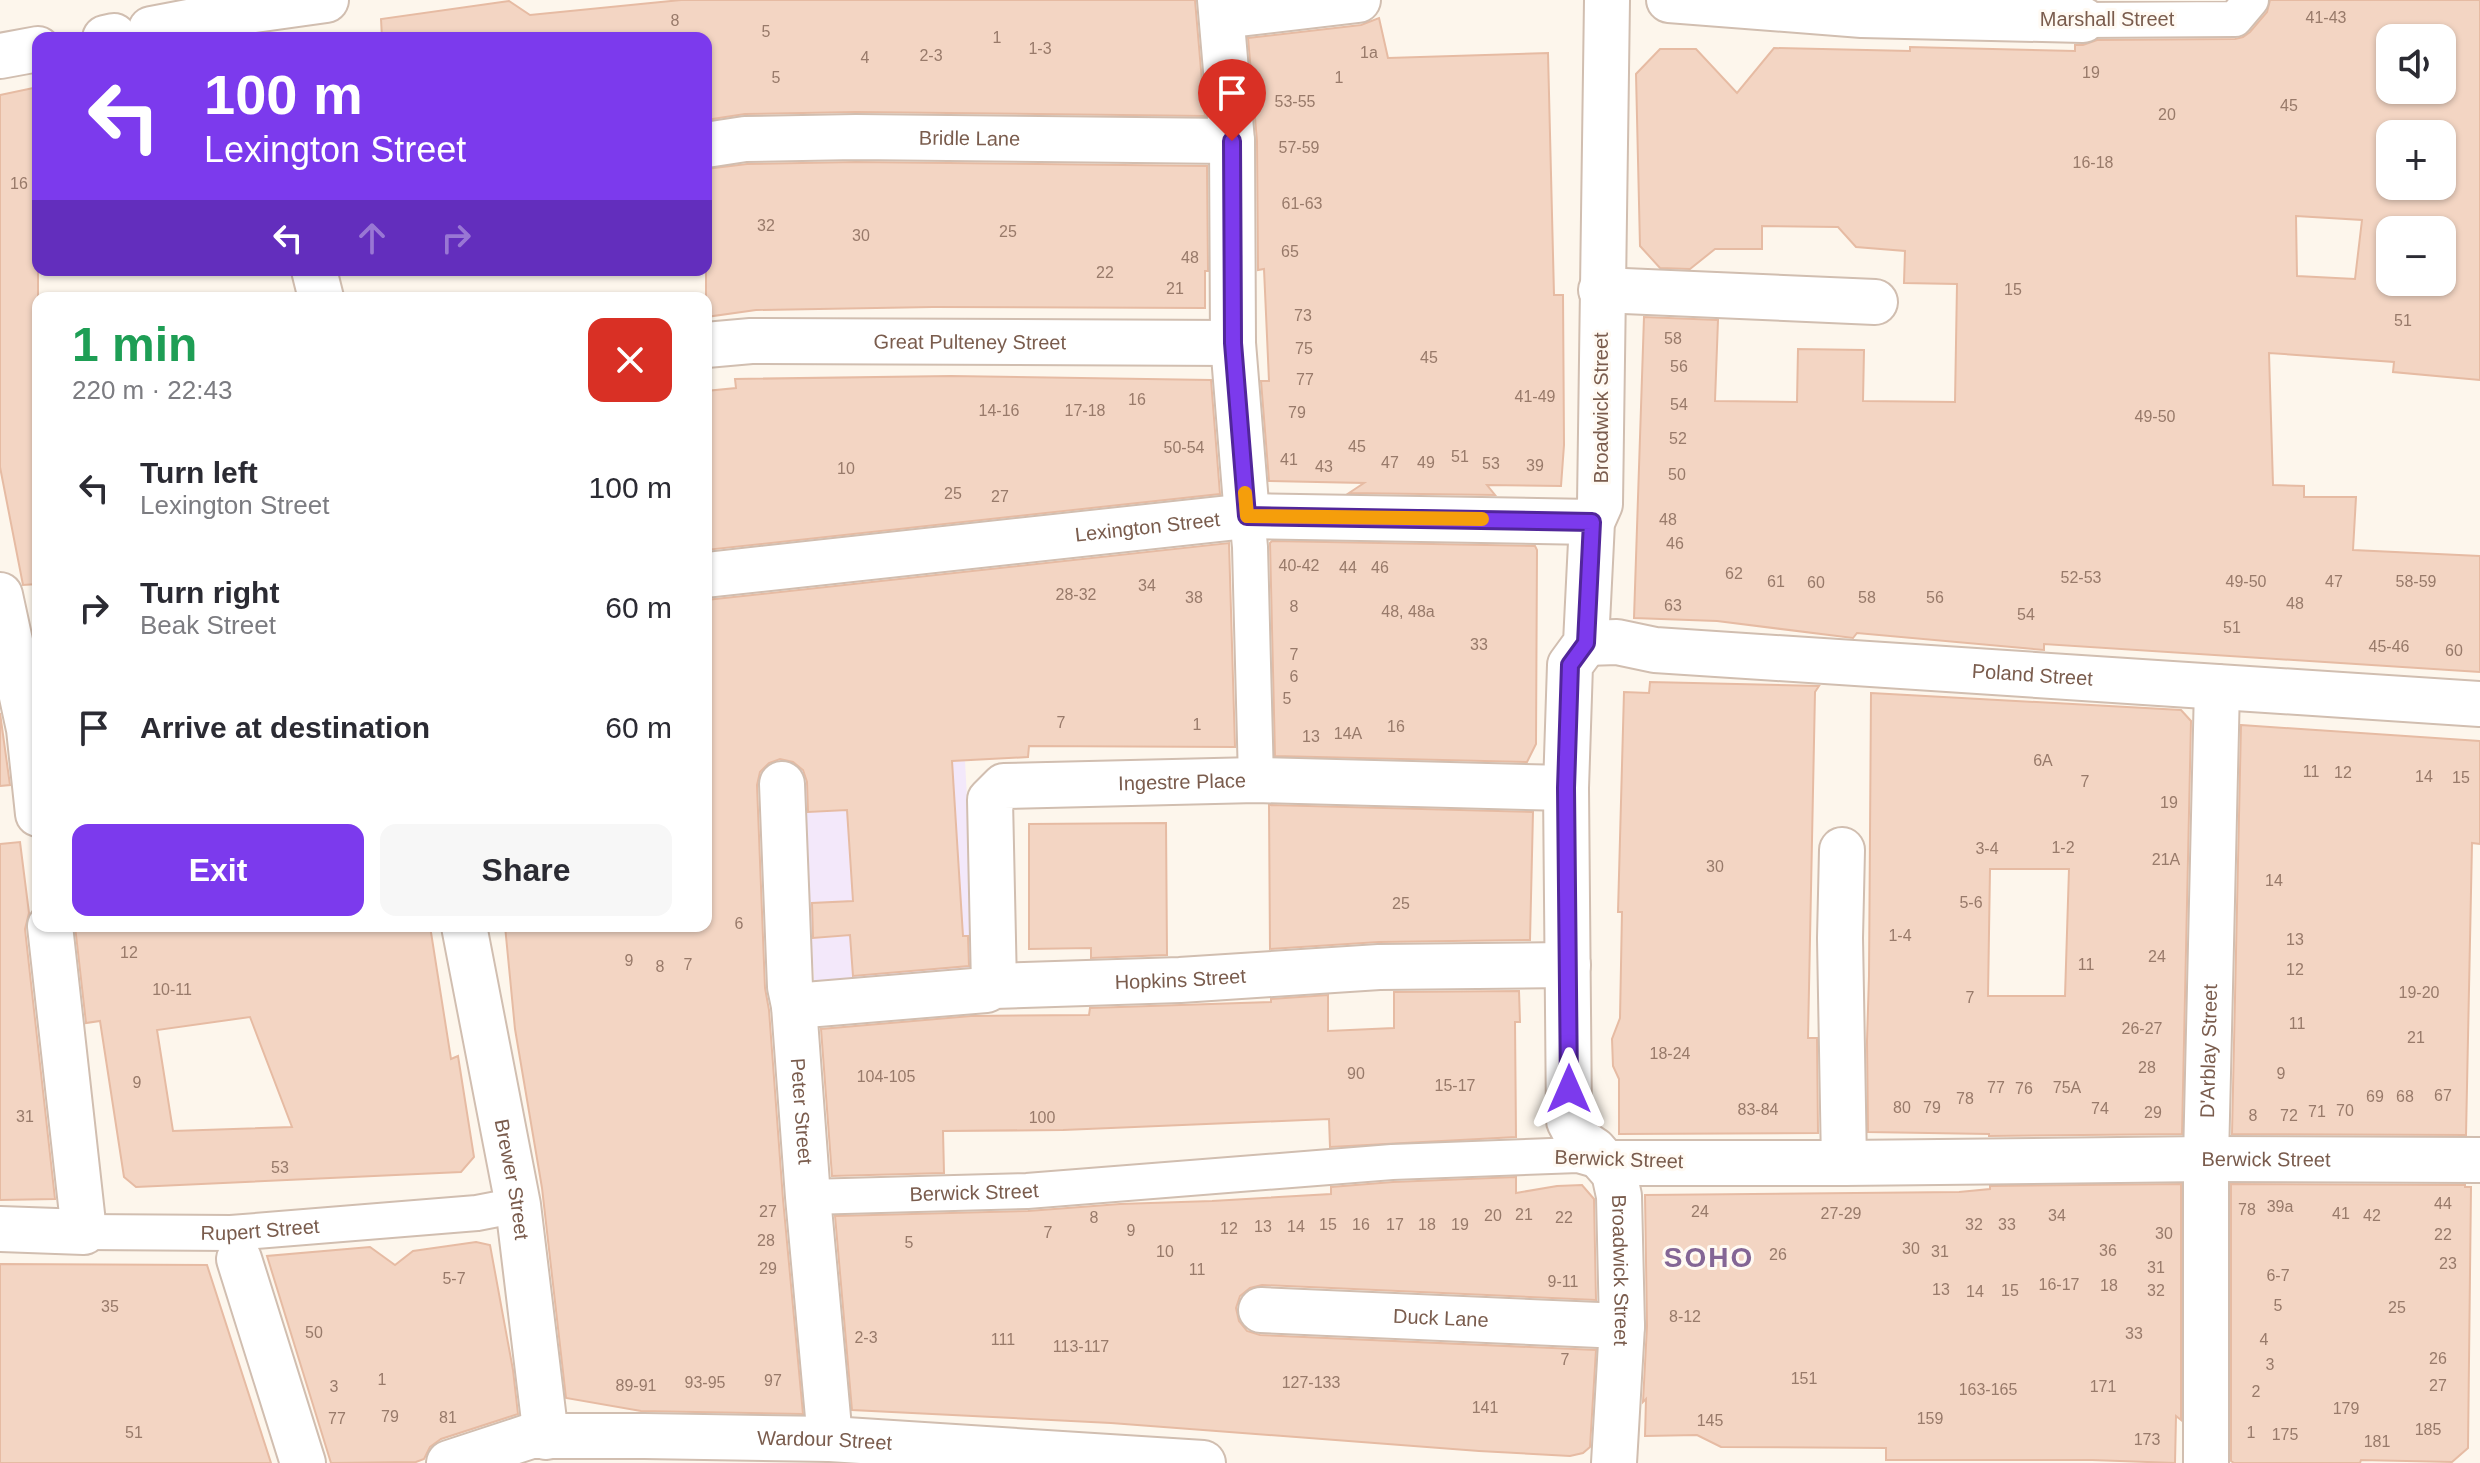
<!DOCTYPE html>
<meta charset="utf-8">
<style>
:root{--surface:#fff;--page:#f7f7f7;--text:#2b2b33;--muted:#7c7c81;--accent:#7c3aed}
body{margin:0;font-family:Arial,sans-serif;background:var(--page);color:var(--text);height:100vh;display:flex;flex-direction:column;font-size:30px;white-space:nowrap}
*{box-sizing:border-box;margin:0}
p{font-size:26px;color:var(--muted)}
.icon{flex:none;width:44px;height:44px;fill:none;stroke:currentColor;stroke-width:2;stroke-linecap:round;stroke-linejoin:round}
.map{position:relative;flex:1;overflow:hidden}
.sheet{position:absolute;left:32px;top:292px;width:680px;height:640px;display:flex;flex-direction:column;background:var(--surface);border-radius:16px;box-shadow:0 2px 6px #0004}
.sheet>*{flex:none}
.guide{position:absolute;left:32px;top:32px;width:680px;height:244px;border-radius:16px;box-shadow:0 2px 6px #0004;background:#7c3aed;color:#fff;overflow:hidden}
.controls{position:absolute;left:2376px;top:24px;display:grid;gap:16px}
.controls a{display:grid;place-items:center;width:80px;height:80px;border-radius:16px;background:var(--surface);box-shadow:0 2px 6px #0004;font-size:40px}
.pin{position:absolute;display:grid;place-items:center;width:68px;height:68px;color:#fff;margin:-82px -34px;border-radius:50% 50% 50% 0;rotate:-45deg;box-shadow:0 0 8px #0007}
.pin .icon{rotate:45deg}
.me{position:absolute;width:88px;margin:-44px;rotate:0deg;stroke-linejoin:round;filter:drop-shadow(0 0 6px #0008)}
.turn{display:flex;align-items:center;gap:28px;height:168px;padding:0 40px;font-size:36px}
.turn .icon{width:104px;height:104px;stroke-width:2.5}
.turn b{display:block;font-size:56px;line-height:68px}
.lanes{display:flex;align-items:center;height:76px;padding:0 40px;background:#0003;justify-content:center;gap:40px;direction:ltr}
.lanes .off{opacity:.35}
.round{display:grid;place-items:center;flex:none;width:84px;height:84px;border-radius:16px;background:var(--page)}
.summary{display:flex;align-items:center;justify-content:space-between;height:136px;padding:0 40px}
h1{font-size:48px;font-weight:700;line-height:60px;color:#1e9e55}
.cta{display:flex;gap:16px;margin-top:auto;padding:16px 40px}
.cta a{flex:1;height:92px;border-radius:16px;background:var(--accent);color:#fff;font-size:32px;font-weight:700;line-height:92px;text-align:center}
.cta a+a{background:var(--page);color:var(--text)}
ul{padding:0;list-style:none}
li{display:flex;align-items:center;gap:24px;height:120px;padding:0 40px}
li div{flex:1}
li b{display:block;font-size:30px}
li em{font-style:normal}
.map>svg:first-child{display:block}
.education{fill:#f3e8fa}
.building{fill:#f3d5c3;stroke:#e6bba3;stroke-width:2;fill-rule:evenodd}
.lines{fill:none;stroke-linecap:round;stroke-linejoin:round}
.pedestrian-casing{stroke:#d1beb0;stroke-width:38}
.minor-casing{stroke:#d1beb0;stroke-width:48}
.tertiary-casing{stroke:#d1beb0;stroke-width:48}
.pedestrian{stroke:#fff;stroke-width:34}
.minor{stroke:#fff;stroke-width:44}
.tertiary{stroke:#fff;stroke-width:44}
.route-casing{stroke:#51269a;stroke-width:20}
.route{stroke:#7c3aed;stroke-width:14}
.slow{stroke:#f59e0b;stroke-width:14}
.labels{text-anchor:middle;dominant-baseline:central;stroke-width:6;stroke-linejoin:round;paint-order:stroke}
.number-label{font-size:16px;fill:#987a6a}
.street-label{font-size:20px;fill:#7a5c4d;stroke:#fffaf3}
.district-label{font-size:28px;font-weight:bold;letter-spacing:2px;fill:#846695;stroke:#fffaf3}
</style>
<div class="map">
<svg width="2480" height="1463" viewBox="0 0 2480 1463">
<rect width="100%" height="100%" fill="#fdf6ec"/>
<!-- education -->
<path class="education" d="M965 761 977 980 815 994 801 770Z"/>
<!-- building -->
<g class="building">
<path d="M681 0H1195L1205 116 856 112 745 114 706 120V38H382L381 19 509 1 530 15Z"/>
<path d="M2270 0H2480V380L2393 372 2394 362 2269 353 2273 485 2304 486V497H2356L2353 550 2480 556V672L2044 644V650L1857 633 1853 638 1717 621 1634 618 1644 317 1718 320 1715 401 1797 402 1798 349 1864 350 1863 401 1955 402 1957 284 1904 283 1905 251 1856 247 1838 227 1762 226V249H1715L1690 269 1660 268 1640 246 1636 74 1660 49H1696L1737 93 1774 48 1910 51V47L2075 51V45H2083L2097 40 2235 39 2243 37 2250 32 2267 12ZM2390 38H2442V90H2390ZM2390 134H2442V186H2390ZM2296 216 2362 220 2355 279 2297 276ZM2390 230H2442V282H2390Z"/>
<path d="M1379 18 1388 58 1548 53 1554 295H1563L1564 445 1561 486 1487 485 1495 495 1349 493 1364 483 1269 481 1261 381H1269L1264 269 1258 270 1257 141 1248 38 1361 25Z"/>
<path d="M38 87V584L23 585 0 467V95Z"/>
<path d="M856 162 1207 166 1208 271H1205V308L933 307 756 310 706 317V169L747 164Z"/>
<path d="M951 376 1211 380 1220 494 706 550V391L736 388 735 379Z"/>
<path d="M1272 541 1535 546 1537 550 1536 744 1527 762 1275 756 1270 543Z"/>
<path d="M1229 543 1235 747 1029 746 1028 757 952 761 963 936H968L969 966 853 976 850 935 813 938 812 903 853 901 847 810 808 812 807 782 803 770 793 762 780 759 769 763 760 772 757 785 765 988 769 1010 783 1199 803 1414 641 1411 566 1398 542 1188 515 1029 505 926H706V600Z"/>
<path d="M1650 682 1819 686 1815 692 1808 1038H1817L1818 1133 1619 1134V1079L1613 1066 1612 1039 1620 1018 1622 912H1618L1624 692 1649 693Z"/>
<path d="M1871 693 2181 710 2191 721 2182 1134 1989 1136V1134L1868 1132 1867 1041 1869 976ZM1990 869H2069L2065 996H1988Z"/>
<path d="M0 713 10 785 0 786Z"/>
<path d="M2241 725 2480 741V844L2472 843 2466 1135 2232 1134Z"/>
<path d="M1269 805 1533 812 1530 940 1379 942 1270 949Z"/>
<path d="M1166 823 1167 955 1091 958V948L1029 949V824Z"/>
<path d="M20 842 29 913 25 929 55 1199 0 1200V844Z"/>
<path d="M75 926H430L451 1059 458 1056 474 1157 461 1172 136 1187 124 1177 100 1021 86 1023ZM250 1017 292 1127 173 1131 157 1030Z"/>
<path d="M1519 991 1520 1022H1515L1516 1137 1330 1147 1329 1119 1063 1130 943 1131 944 1173 832 1176 821 1029 971 1016 1089 1015 1090 1008 1271 1002V999L1328 995V1031L1394 1028V992Z"/>
<path d="M1516 1177V1193L1557 1186 1582 1185 1594 1199 1596 1300 1262 1285 1250 1288 1240 1296 1236 1308 1239 1321 1247 1331 1260 1335 1596 1350 1590 1447 1583 1453 1570 1456 1479 1451 1111 1423 852 1410 835 1216 1028 1211 1120 1204 1212 1201 1331 1194V1187L1393 1182Z"/>
<path d="M2181 1184V1420L2176 1416 2175 1463 2092 1460H1886V1448L1721 1447 1697 1435 1645 1436 1646 1399 1643 1402 1647 1326 1645 1195 1959 1192 1990 1189V1186Z"/>
<path d="M2231 1184 2465 1185V1187H2471L2468 1448 2452 1462 2361 1460 2360 1463H2234L2231 1461Z"/>
<path d="M476 1242 490 1245 513 1370 518 1414 441 1439 430 1447 424 1459 416 1462 331 1463 267 1256 370 1247 395 1265 413 1251Z"/>
<path d="M0 1264 207 1265 271 1463H0Z"/>
</g>
<g class="lines">
<!-- pedestrian casing -->
<g class="pedestrian-casing">
<g id="pedestrian">
<path d="M2083 20 2235 19 2251 0"/>
<path d="M1247 516 1250 547 1256 780"/>
<path id="s1" d="M808 1197 1027 1191 1392 1162 1578 1155 1606 1163"/>
<path id="s2" d="M84 1232 231 1233 477 1213 518 1205"/>
</g>
</g>
<!-- minor casing -->
<g class="minor-casing">
<g id="minor">
<path d="M1220 0 1232 141 1233 343 1247 516"/>
<path id="s3" d="M1607 0 1600 504 1592 522 1586 643 1570 665 1566 788 1569 1121 1579 1140 1594 1150 1614 1173 1619 1196 1622 1326 1614 1463"/>
<path d="M1669 0 1862 15 2083 20"/>
<path d="M1222 16 1358 0"/>
<path d="M151 29 247 11 326 0"/>
<path d="M105 38 114 36"/>
<path d="M0 56 38 49"/>
<path id="s4" d="M706 145 745 139 856 137 1232 141"/>
<path d="M314 270 321 298"/>
<path d="M1601 290 1875 302"/>
<path id="s5" d="M706 345 751 341 1233 343"/>
<path id="s6" d="M706 575 1247 516 1592 522"/>
<path d="M0 595 29 729 38 814"/>
<path id="s7" d="M1586 643 1617 642 1655 650 2480 704"/>
<path id="s8" d="M782 784 790 987 794 1006 808 1197 830 1439"/>
<path d="M1842 850 1840 938 1844 1163"/>
<path id="s9" d="M464 926 518 1205 546 1437"/>
<path id="s10" d="M994 986 990 800 1004 786 1256 780 1566 788"/>
<path id="s11" d="M794 1006 986 990 994 986 1180 980 1379 967 1568 965"/>
<path id="s12" d="M1606 1163H1844L2206 1159 2480 1160"/>
<path d="M0 1229 84 1232 50 926"/>
<path d="M239 1259 303 1463"/>
<path id="s13" d="M1261 1310 1622 1326"/>
<path id="s14" d="M2206 1463V1159L2217 687"/>
</g>
</g>
<!-- tertiary casing -->
<g class="tertiary-casing">
<g id="tertiary">
<path id="s15" d="M449 1463 531 1436H644L830 1439 1203 1463"/>
</g>
</g>
<!-- pedestrian -->
<use href="#pedestrian" class="pedestrian"/>
<!-- minor -->
<use href="#minor" class="minor"/>
<!-- tertiary -->
<use href="#tertiary" class="tertiary"/>
</g>
<g class="lines">
<!-- route casing -->
<g class="route-casing">
<path id="route" d="M1232 141 1233 343 1247 516 1592 522 1586 643 1570 665 1566 788 1569 1089"/>
</g>
<!-- route -->
<use href="#route" class="route"/>
<!-- slow -->
<path class="slow" d="M1245 493 1247 516 1482 519"/>
</g>
<g class="labels">
<!-- number labels -->
<g class="number-label">
<text x="2326" y="17">41-43</text>
<text x="675" y="20">8</text>
<text x="766" y="31">5</text>
<text x="997" y="37">1</text>
<text x="1040" y="48">1-3</text>
<text x="1369" y="52">1a</text>
<text x="931" y="55">2-3</text>
<text x="865" y="57">4</text>
<text x="2091" y="72">19</text>
<text x="776" y="77">5</text>
<text x="1339" y="77">1</text>
<text x="1295" y="101">53-55</text>
<text x="2289" y="105">45</text>
<text x="2167" y="114">20</text>
<text x="1299" y="147">57-59</text>
<text x="2093" y="162">16-18</text>
<text x="19" y="183">16</text>
<text x="1302" y="203">61-63</text>
<text x="766" y="225">32</text>
<text x="1008" y="231">25</text>
<text x="861" y="235">30</text>
<text x="1290" y="251">65</text>
<text x="1190" y="257">48</text>
<text x="1105" y="272">22</text>
<text x="1175" y="288">21</text>
<text x="2013" y="289">15</text>
<text x="1303" y="315">73</text>
<text x="2403" y="320">51</text>
<text x="1673" y="338">58</text>
<text x="1304" y="348">75</text>
<text x="1429" y="357">45</text>
<text x="1679" y="366">56</text>
<text x="1305" y="379">77</text>
<text x="1535" y="396">41-49</text>
<text x="1137" y="399">16</text>
<text x="1679" y="404">54</text>
<text x="999" y="410">14-16</text>
<text x="1085" y="410">17-18</text>
<text x="1297" y="412">79</text>
<text x="2155" y="416">49-50</text>
<text x="1678" y="438">52</text>
<text x="1357" y="446">45</text>
<text x="1184" y="447">50-54</text>
<text x="1460" y="456">51</text>
<text x="1289" y="459">41</text>
<text x="1390" y="462">47</text>
<text x="1426" y="462">49</text>
<text x="1491" y="463">53</text>
<text x="1535" y="465">39</text>
<text x="1324" y="466">43</text>
<text x="846" y="468">10</text>
<text x="1677" y="474">50</text>
<text x="953" y="493">25</text>
<text x="1000" y="496">27</text>
<text x="1668" y="519">48</text>
<text x="1675" y="543">46</text>
<text x="1299" y="565">40-42</text>
<text x="1348" y="567">44</text>
<text x="1380" y="567">46</text>
<text x="1734" y="573">62</text>
<text x="2081" y="577">52-53</text>
<text x="1776" y="581">61</text>
<text x="2246" y="581">49-50</text>
<text x="2334" y="581">47</text>
<text x="2416" y="581">58-59</text>
<text x="1816" y="582">60</text>
<text x="1147" y="585">34</text>
<text x="1076" y="594">28-32</text>
<text x="1194" y="597">38</text>
<text x="1867" y="597">58</text>
<text x="1935" y="597">56</text>
<text x="2295" y="603">48</text>
<text x="1673" y="605">63</text>
<text x="1294" y="606">8</text>
<text x="1408" y="611">48, 48a</text>
<text x="2026" y="614">54</text>
<text x="2232" y="627">51</text>
<text x="1479" y="644">33</text>
<text x="2389" y="646">45-46</text>
<text x="2454" y="650">60</text>
<text x="1294" y="654">7</text>
<text x="1294" y="676">6</text>
<text x="1287" y="698">5</text>
<text x="1061" y="722">7</text>
<text x="1197" y="724">1</text>
<text x="1396" y="726">16</text>
<text x="1348" y="733">14A</text>
<text x="1311" y="736">13</text>
<text x="2043" y="760">6A</text>
<text x="2311" y="771">11</text>
<text x="2343" y="772">12</text>
<text x="2424" y="776">14</text>
<text x="2461" y="777">15</text>
<text x="2085" y="781">7</text>
<text x="2169" y="802">19</text>
<text x="2063" y="847">1-2</text>
<text x="1987" y="848">3-4</text>
<text x="2166" y="859">21A</text>
<text x="1715" y="866">30</text>
<text x="2274" y="880">14</text>
<text x="1971" y="902">5-6</text>
<text x="1401" y="903">25</text>
<text x="739" y="923">6</text>
<text x="1900" y="935">1-4</text>
<text x="2295" y="939">13</text>
<text x="129" y="952">12</text>
<text x="2157" y="956">24</text>
<text x="629" y="960">9</text>
<text x="688" y="964">7</text>
<text x="2086" y="964">11</text>
<text x="660" y="966">8</text>
<text x="2295" y="969">12</text>
<text x="172" y="989">10-11</text>
<text x="2419" y="992">19-20</text>
<text x="1970" y="997">7</text>
<text x="2297" y="1023">11</text>
<text x="2142" y="1028">26-27</text>
<text x="2416" y="1037">21</text>
<text x="1670" y="1053">18-24</text>
<text x="2147" y="1067">28</text>
<text x="1356" y="1073">90</text>
<text x="2281" y="1073">9</text>
<text x="886" y="1076">104-105</text>
<text x="137" y="1082">9</text>
<text x="1455" y="1085">15-17</text>
<text x="1996" y="1087">77</text>
<text x="2067" y="1087">75A</text>
<text x="2024" y="1088">76</text>
<text x="2443" y="1095">67</text>
<text x="2375" y="1096">69</text>
<text x="2405" y="1096">68</text>
<text x="1965" y="1098">78</text>
<text x="1902" y="1107">80</text>
<text x="1932" y="1107">79</text>
<text x="2100" y="1108">74</text>
<text x="1758" y="1109">83-84</text>
<text x="2345" y="1110">70</text>
<text x="2317" y="1111">71</text>
<text x="2153" y="1112">29</text>
<text x="2253" y="1115">8</text>
<text x="2289" y="1115">72</text>
<text x="25" y="1116">31</text>
<text x="1042" y="1117">100</text>
<text x="280" y="1167">53</text>
<text x="2443" y="1203">44</text>
<text x="2280" y="1206">39a</text>
<text x="2247" y="1209">78</text>
<text x="768" y="1211">27</text>
<text x="1700" y="1211">24</text>
<text x="1841" y="1213">27-29</text>
<text x="2341" y="1213">41</text>
<text x="1524" y="1214">21</text>
<text x="1493" y="1215">20</text>
<text x="2057" y="1215">34</text>
<text x="2372" y="1215">42</text>
<text x="1094" y="1217">8</text>
<text x="1564" y="1217">22</text>
<text x="1328" y="1224">15</text>
<text x="1361" y="1224">16</text>
<text x="1395" y="1224">17</text>
<text x="1427" y="1224">18</text>
<text x="1460" y="1224">19</text>
<text x="1974" y="1224">32</text>
<text x="2007" y="1224">33</text>
<text x="1263" y="1226">13</text>
<text x="1296" y="1226">14</text>
<text x="1229" y="1228">12</text>
<text x="1131" y="1230">9</text>
<text x="1048" y="1232">7</text>
<text x="2164" y="1233">30</text>
<text x="2443" y="1234">22</text>
<text x="766" y="1240">28</text>
<text x="909" y="1242">5</text>
<text x="1911" y="1248">30</text>
<text x="2108" y="1250">36</text>
<text x="1165" y="1251">10</text>
<text x="1940" y="1251">31</text>
<text x="1778" y="1254">26</text>
<text x="2448" y="1263">23</text>
<text x="2156" y="1267">31</text>
<text x="768" y="1268">29</text>
<text x="1197" y="1269">11</text>
<text x="2278" y="1275">6-7</text>
<text x="454" y="1278">5-7</text>
<text x="1563" y="1281">9-11</text>
<text x="2059" y="1284">16-17</text>
<text x="2109" y="1285">18</text>
<text x="1941" y="1289">13</text>
<text x="2010" y="1290">15</text>
<text x="2156" y="1290">32</text>
<text x="1975" y="1291">14</text>
<text x="2278" y="1305">5</text>
<text x="110" y="1306">35</text>
<text x="2397" y="1307">25</text>
<text x="1685" y="1316">8-12</text>
<text x="314" y="1332">50</text>
<text x="2134" y="1333">33</text>
<text x="866" y="1337">2-3</text>
<text x="1003" y="1339">111</text>
<text x="2264" y="1339">4</text>
<text x="1081" y="1346">113-117</text>
<text x="2438" y="1358">26</text>
<text x="1565" y="1359">7</text>
<text x="2270" y="1364">3</text>
<text x="1804" y="1378">151</text>
<text x="382" y="1379">1</text>
<text x="773" y="1380">97</text>
<text x="705" y="1382">93-95</text>
<text x="1311" y="1382">127-133</text>
<text x="636" y="1385">89-91</text>
<text x="2438" y="1385">27</text>
<text x="334" y="1386">3</text>
<text x="2103" y="1386">171</text>
<text x="1988" y="1389">163-165</text>
<text x="2256" y="1391">2</text>
<text x="1485" y="1407">141</text>
<text x="2346" y="1408">179</text>
<text x="390" y="1416">79</text>
<text x="448" y="1417">81</text>
<text x="337" y="1418">77</text>
<text x="1930" y="1418">159</text>
<text x="1710" y="1420">145</text>
<text x="2428" y="1429">185</text>
<text x="134" y="1432">51</text>
<text x="2251" y="1432">1</text>
<text x="2285" y="1434">175</text>
<text x="2147" y="1439">173</text>
<text x="2377" y="1441">181</text>
</g>
<!-- street labels -->
<g class="street-label">
<text x="2107" y="19">Marshall Street</text>
<text stroke="none"><textPath href="#s4" startOffset="264">Bridle Lane</textPath></text>
<text stroke="none"><textPath href="#s5" startOffset="264">Great Pulteney Street</textPath></text>
<text transform="translate(1601 408) rotate(-90)">Broadwick Street</text>
<text stroke="none"><textPath href="#s6" startOffset="444">Lexington Street</textPath></text>
<text stroke="none"><textPath href="#s7" startOffset="448">Poland Street</textPath></text>
<text stroke="none"><textPath href="#s10" startOffset="384">Ingestre Place</textPath></text>
<text stroke="none"><textPath href="#s11" startOffset="388">Hopkins Street</textPath></text>
<text stroke="none"><textPath href="#s14" startOffset="412">D'Arblay Street</textPath></text>
<text stroke="none"><textPath href="#s8" startOffset="328">Peter Street</textPath></text>
<text transform="translate(1619 1159) rotate(2)">Berwick Street</text>
<text stroke="none"><textPath href="#s12" startOffset="660">Berwick Street</textPath></text>
<text stroke="none"><textPath href="#s9" startOffset="258">Brewer Street</textPath></text>
<text stroke="none"><textPath href="#s1" startOffset="166">Berwick Street</textPath></text>
<text stroke="none"><textPath href="#s2" startOffset="176">Rupert Street</textPath></text>
<text stroke="none"><textPath href="#s3" startOffset="1296">Broadwick Street</textPath></text>
<text stroke="none"><textPath href="#s13" startOffset="180">Duck Lane</textPath></text>
<text stroke="none"><textPath href="#s15" startOffset="380">Wardour Street</textPath></text>
</g>
<!-- district labels -->
<g class="district-label">
<text x="1709" y="1257">SOHO</text>
</g>
</g>
</svg>
<div class="controls">
<a><svg class="icon" aria-label="sound" viewBox="0 0 24 24"><path d="M4 9h4l5-4v14l-5-4H4zM17 9q2 3 0 6"/></svg></a>
<a>+</a>
<a>−</a>
</div>
<div class="pin" style="left:1232px;top:141px;background:#d93025"><svg class="icon" aria-label="arrive" viewBox="0 0 24 24"><path d="M6 21V4h12l-3 4 3 4H6"/></svg></div>
<svg class="me" style="left:1569px;top:1089px" viewBox="-20 -20 40 40"><path d="M0-17L14 15 0 8-14 15z" fill="#7c3aed" stroke="#fff" stroke-width="4"/></svg>
<div class="guide">
<div class="turn"><svg class="icon" aria-label="left" viewBox="0 0 24 24"><path d="M17 20v-9H6M10 6l-5 5 5 5"/></svg><div><b>100 m</b>Lexington Street</div></div>
<div class="lanes"><svg class="icon" aria-label="left" viewBox="0 0 24 24"><path d="M17 20v-9H6M10 6l-5 5 5 5"/></svg><svg class="icon off" aria-label="ahead" viewBox="0 0 24 24"><path d="M12 20V5M6 11l6-6 6 6"/></svg><svg class="icon off" aria-label="right" viewBox="0 0 24 24"><path d="M7 20v-9h11M14 6l5 5-5 5"/></svg></div>
</div>
<section class="sheet">
<div class="summary"><div><h1>1 min</h1><p>220 m · 22:43</p></div><a class="round" style="background:#d93025;color:#fff"><svg class="icon" aria-label="close" viewBox="0 0 24 24"><path d="M6 6l12 12M18 6L6 18"/></svg></a></div>
<ul>
<li><svg class="icon" aria-label="left" viewBox="0 0 24 24"><path d="M17 20v-9H6M10 6l-5 5 5 5"/></svg><div><b>Turn left</b><p>Lexington Street</p></div><em>100 m</em></li>
<li><svg class="icon" aria-label="right" viewBox="0 0 24 24"><path d="M7 20v-9h11M14 6l5 5-5 5"/></svg><div><b>Turn right</b><p>Beak Street</p></div><em>60 m</em></li>
<li><svg class="icon" aria-label="arrive" viewBox="0 0 24 24"><path d="M6 21V4h12l-3 4 3 4H6"/></svg><div><b>Arrive at destination</b></div><em>60 m</em></li>
</ul>
<div class="cta"><a>Exit</a><a>Share</a></div>
</section>
</div>
